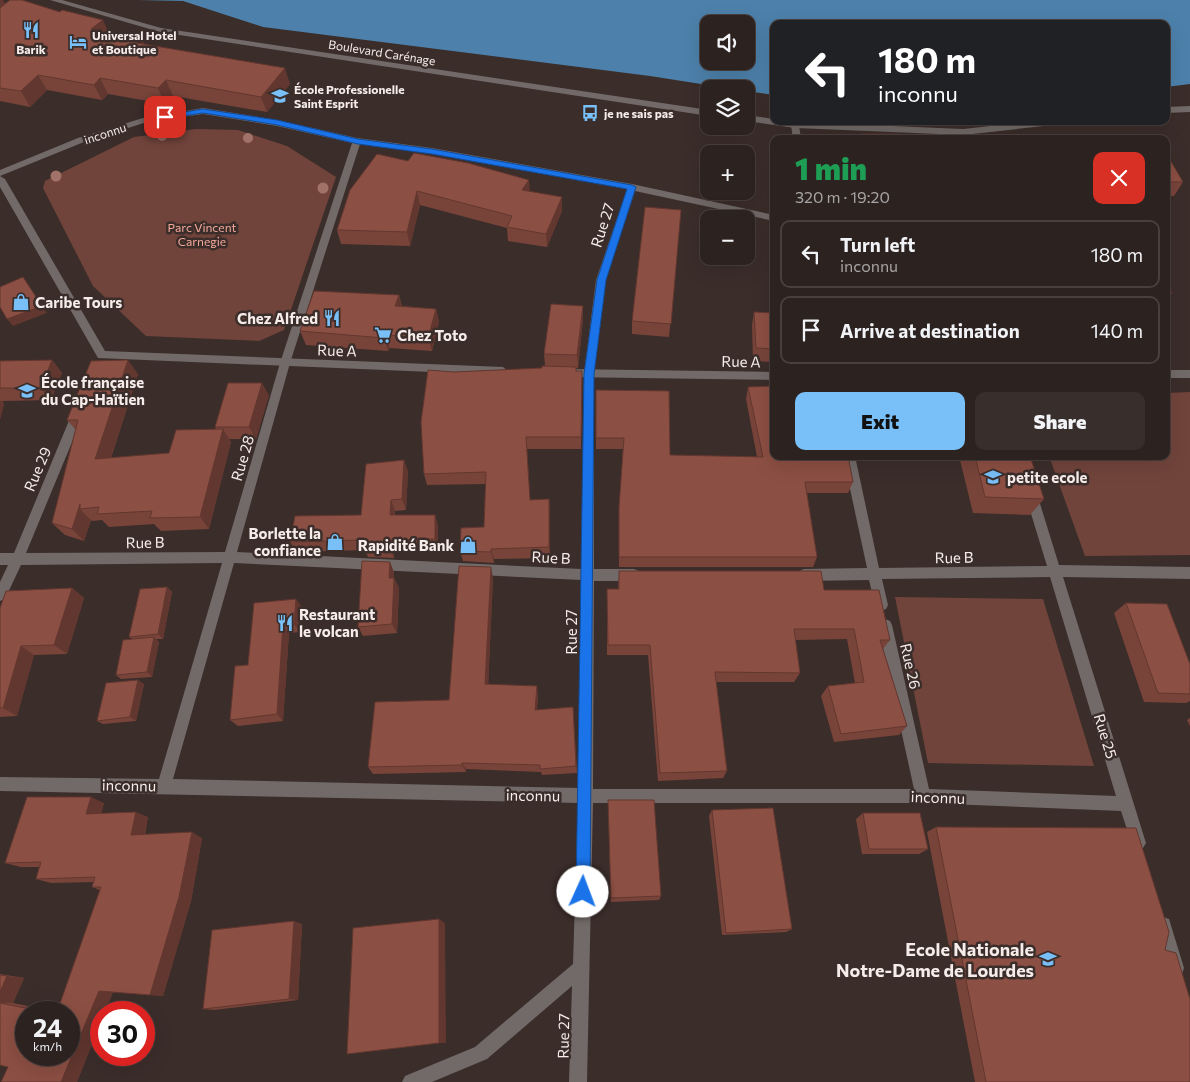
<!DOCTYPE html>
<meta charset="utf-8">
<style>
:root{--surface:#2c2220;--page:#382f2d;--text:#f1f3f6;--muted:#a6a4a5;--line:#483f3e;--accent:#79bff8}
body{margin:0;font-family:Commissioner,sans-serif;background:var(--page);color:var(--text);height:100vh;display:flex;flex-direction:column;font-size:19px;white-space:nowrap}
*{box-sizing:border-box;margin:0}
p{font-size:16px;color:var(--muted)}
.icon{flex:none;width:28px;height:28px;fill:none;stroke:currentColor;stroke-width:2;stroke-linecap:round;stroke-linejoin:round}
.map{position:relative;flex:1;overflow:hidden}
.panel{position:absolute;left:770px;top:135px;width:400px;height:325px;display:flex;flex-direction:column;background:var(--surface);border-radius:10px;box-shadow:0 5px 20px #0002,0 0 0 1px var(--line)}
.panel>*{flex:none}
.hud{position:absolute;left:770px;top:20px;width:400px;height:105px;border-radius:10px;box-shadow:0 5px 20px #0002,0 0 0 1px var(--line);background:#202124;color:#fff;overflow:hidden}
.fabs{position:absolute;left:700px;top:15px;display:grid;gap:10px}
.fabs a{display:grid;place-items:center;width:55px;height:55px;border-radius:10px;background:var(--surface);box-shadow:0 5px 20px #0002,0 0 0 1px var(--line);font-size:25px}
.speed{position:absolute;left:15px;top:1001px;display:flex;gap:10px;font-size:25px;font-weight:700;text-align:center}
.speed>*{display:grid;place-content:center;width:65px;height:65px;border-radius:50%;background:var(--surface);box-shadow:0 5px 20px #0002,0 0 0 1px var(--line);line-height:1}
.speed small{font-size:12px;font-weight:400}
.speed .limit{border:8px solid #d22;background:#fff;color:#111}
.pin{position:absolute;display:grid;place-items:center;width:42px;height:42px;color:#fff;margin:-21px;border-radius:10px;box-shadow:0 2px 8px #0006}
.me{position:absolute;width:55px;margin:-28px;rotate:2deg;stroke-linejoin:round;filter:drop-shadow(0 0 4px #0008)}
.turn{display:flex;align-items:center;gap:18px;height:105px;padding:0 25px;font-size:22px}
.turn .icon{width:65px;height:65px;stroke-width:2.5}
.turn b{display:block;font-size:35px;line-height:42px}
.round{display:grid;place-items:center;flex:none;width:52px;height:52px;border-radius:10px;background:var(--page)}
.head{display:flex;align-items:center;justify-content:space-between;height:85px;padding:0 25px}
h1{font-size:30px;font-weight:800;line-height:38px;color:#1e9e55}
.action{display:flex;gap:10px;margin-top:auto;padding:10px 25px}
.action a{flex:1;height:58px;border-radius:10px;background:var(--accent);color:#111;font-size:20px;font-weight:800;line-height:58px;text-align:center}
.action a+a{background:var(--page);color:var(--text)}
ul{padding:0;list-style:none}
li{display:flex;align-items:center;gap:15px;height:68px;margin:0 10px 8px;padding:0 15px;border:2px solid var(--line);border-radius:10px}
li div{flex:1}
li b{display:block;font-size:19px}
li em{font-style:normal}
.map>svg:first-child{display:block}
.green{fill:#71443b}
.water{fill:#4d81ab;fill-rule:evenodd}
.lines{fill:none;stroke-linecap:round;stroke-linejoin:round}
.minor{fill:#716a68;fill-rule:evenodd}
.tertiary{fill:#716a68;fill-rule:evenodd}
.tree{fill:#a17268}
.wall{fill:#78443a;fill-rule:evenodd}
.shaded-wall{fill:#62372f}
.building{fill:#8c4f43;stroke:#62372f}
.route{fill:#1a73e8;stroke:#114b97}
.labels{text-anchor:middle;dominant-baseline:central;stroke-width:5;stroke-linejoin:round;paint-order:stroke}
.far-poi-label{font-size:12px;font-weight:bold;fill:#f6edeb;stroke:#3b2d2a;text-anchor:start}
.far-street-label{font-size:12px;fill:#f6edeb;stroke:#3b2d2a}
.far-park-label{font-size:12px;fill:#f5aa9a;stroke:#3b2d2a}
.street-label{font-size:15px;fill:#f6edeb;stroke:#3b2d2a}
.poi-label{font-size:15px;font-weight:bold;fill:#f6edeb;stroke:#3b2d2a;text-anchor:start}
.near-poi-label{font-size:18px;font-weight:bold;fill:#f6edeb;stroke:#3b2d2a;text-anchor:end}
</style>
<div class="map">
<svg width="1190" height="1082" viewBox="0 0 1190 1082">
<rect width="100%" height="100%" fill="#3b2d2a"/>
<!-- green -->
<g class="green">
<path d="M196 129 238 130 287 146 336 177 284 330 259 341 146 336 93 286 43 188 45 181 134 137Z"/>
<path d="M1190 392V555L1085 556 1049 456H1166V393Z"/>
<path d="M895 597 1043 599 1094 766 928 763Z"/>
</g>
<!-- water -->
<path class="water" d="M137 0H1190V84L1166 87V24H774V95L746 91V89H733L650 76 263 27 183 1ZM709 24H746V61H709Z"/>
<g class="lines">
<!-- minor -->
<g class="minor">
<path d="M203 108 277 120 357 138 432 148 632 184 774 215V221L635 191 606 280 594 374V569H634L639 571 640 575 639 579 634 581H594L593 789H914L878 625 880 621 885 619 890 621 892 625 929 789 1116 796 1050 577 882 579 888 605 886 609 881 611 876 609 869 580 804 581 799 579 798 575 799 571 804 569 867 568 843 456H855L879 568 1047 566 1025 494 1027 490H1035L1037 494 1059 565 1190 567V579L1063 577 1146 843 1143 848 1138 851 1133 848 1121 811 923 803H593L587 1082H569L572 986 487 1059 432 1082H402L405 1076 475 1047 573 964 578 803 0 791V777L159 779 222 563 21 565 5 599 0 601V582L8 565H0V553H14L73 411 79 407 85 411 26 553 225 552 280 363 352 143 277 126 203 114 147 122 84 142 0 176V170L78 138 143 118ZM360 144 432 154 627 189 596 280 584 374 581 569 237 552 290 363ZM234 563 581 580 579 788 173 779Z"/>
<path d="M795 122 799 125 801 139H793L791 125Z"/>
<path d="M1163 917 1169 919 1184 968 1182 974 1176 976 1170 974 1168 968 1155 925 1157 919Z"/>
</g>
<!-- tertiary -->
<g class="tertiary">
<path d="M50 0H62L161 28 709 110V116L160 32Z"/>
<path d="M1190 106V112L1166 113V107Z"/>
<path d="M746 115 774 119V121L963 129 1036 121H1066L1062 124 963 135 795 128 746 121Z"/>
<path d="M0 176 5 179 105 351 503 367 508 371 503 375 98 358 0 187Z"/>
<path d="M566 369 774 372V380L566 377 561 373Z"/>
<rect x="1166" y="370" width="24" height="8"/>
</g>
</g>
<!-- trees -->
<g class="tree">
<circle cx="162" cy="136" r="5"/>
<circle cx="248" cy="138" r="5"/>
<circle cx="56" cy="176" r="5.5"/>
<circle cx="323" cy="188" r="5.5"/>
</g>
<!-- wall -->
<g class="wall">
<path d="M0 0H3L5 4 109 32 146 45 290 84 267 112 173 96 165 104 108 94 102 100 47 90 30 107 0 101Z"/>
<path d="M1166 153 1183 182 1174 196H1166Z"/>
<path d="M377 154 529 192 562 211 547 247 508 241 507 228 420 205 410 246 341 244 337 230Z"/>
<path d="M681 210 669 337 632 334V321Z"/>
<path d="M1166 284 1172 293 1166 300Z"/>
<path d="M399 295 402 306 436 309 439 322 432 351 390 348 388 351 306 345 300 331Z"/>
<path d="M754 312 774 313V362L753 361 752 325Z"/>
<path d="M583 319 578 368H576V371H582L581 449H527L530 500 549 499 550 510V558L494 559V563L463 561 460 551 484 527 486 484 427 485 424 474 454 372 542 368 545 366 544 354Z"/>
<path d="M52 360 62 373 51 400 2 401 4 404 0 419V361Z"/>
<path d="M138 374 111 458 169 453 216 429 215 427 269 395 256 439H229L231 442 209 529 161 531 154 524 109 527 102 520 92 521 91 520 84 541 65 535 52 523 76 430 67 420Z"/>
<path d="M748 387 774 456 853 482 848 493H807L817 557 813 567H619V517L623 449H596V390L670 455 757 457 746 399Z"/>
<path d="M959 456H1030L1044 499 1030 515 973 513Z"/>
<path d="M408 471 406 510 395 511V515L438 525V549L394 550V558L368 557 365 550 296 552 290 542 361 515Z"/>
<path d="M390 562 394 573V578L399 588 397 633 363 636 358 627Z"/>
<path d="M619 571 824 590 890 640 883 649 907 726 899 735 834 742 821 696 828 686 855 683 847 639 795 640 800 673 794 682H716L727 771 723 778 658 781 648 655H607V589H618Z"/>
<path d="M493 578 488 684 538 694 537 710 573 707 577 773 542 775 541 772 466 769V772L373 774 368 767 449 700Z"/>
<path d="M167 587 172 592 163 639H156L159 642 152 677 121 679 116 675 132 639 129 637Z"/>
<path d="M72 588 84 598 67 654 34 655 17 716 0 717V608Z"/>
<path d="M254 603 302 607 300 632 289 633 283 721 238 726 230 720 248 665Z"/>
<path d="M1126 603 1190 664V701L1186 703 1144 702 1114 613Z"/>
<path d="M144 684 136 721 103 724 97 721Z"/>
<path d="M1190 718V726L1187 720Z"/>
<path d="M608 800 661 896 659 900 611 902Z"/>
<path d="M104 803 101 813 148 817 145 834 202 838 191 901 163 996 113 992 105 1012H101V1021L77 1082H1L8 1067 0 1065V974L24 978 13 1003 58 1012 100 890 92 887 94 882 51 883 36 879 39 867H21L5 863ZM26 1012H69V1055Z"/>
<path d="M712 810 792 929 786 932 722 935 709 816Z"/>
<path d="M863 813 928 849 919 854H862L856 819Z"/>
<path d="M936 827 1190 1082H975L927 832Z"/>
<path d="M302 924 298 1000 214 1010 203 1009Z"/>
</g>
<!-- shaded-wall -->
<g class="shaded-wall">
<path d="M0 0H3L9 12 0 20Z"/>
<path d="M103 20 110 35 91 29Z"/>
<path d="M142 38 149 53 137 43Z"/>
<path d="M285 68 290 84 267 112 261 97Z"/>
<path d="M38 75 47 90 30 107 21 91Z"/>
<path d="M100 78 108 94 102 100 94 85Z"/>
<path d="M166 80 173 96 165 104 158 88Z"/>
<path d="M529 180 530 194 522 190Z"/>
<path d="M417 191 420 205 410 246 407 232Z"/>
<path d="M562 197V211L547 247 546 234Z"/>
<path d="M23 277 47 313 13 326 7 319Z"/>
<path d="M399 295 402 308 395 306Z"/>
<path d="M583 306V319L578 368 577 355Z"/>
<path d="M436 309 439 322 432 351 428 338Z"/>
<path d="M386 335 390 348 388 351 384 338Z"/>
<path d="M52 360 62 373 51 400 41 388Z"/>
<path d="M128 360 138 374 106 472 95 459Z"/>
<path d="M262 383 269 395 256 439 249 427Z"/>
<path d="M0 400 4 404 0 419Z"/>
<path d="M223 429 231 442 209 529 200 517Z"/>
<path d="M526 437 527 449 531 511 530 500Z"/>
<path d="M404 460 408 471 406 510 402 499Z"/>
<path d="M549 499 550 510V558L549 547Z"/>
<path d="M391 500 395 511 394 526 390 515Z"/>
<path d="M80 504V509L91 520 84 541 72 529Z"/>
<path d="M435 515 438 525V549L435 539Z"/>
<path d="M390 540 394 550V558L390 548Z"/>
<path d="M491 549 494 559V563L491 552Z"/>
<path d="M390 562 394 573V579V578L399 588 397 633 392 624 389 578Z"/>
<path d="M491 567 493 578 488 693 485 684Z"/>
<path d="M167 587 172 592 163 639 158 634Z"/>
<path d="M72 588 84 598 67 654 54 645Z"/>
<path d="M296 599 302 607 300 632 294 624Z"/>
<path d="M283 625 289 633 283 721 277 714Z"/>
<path d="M154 637 159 642 152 677 147 672Z"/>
<path d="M21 646 34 655 17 716 3 708Z"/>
<path d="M138 680 144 684 136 721 130 717Z"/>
<path d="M537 686 538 694 536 718 535 710Z"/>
<path d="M462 763 466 769V772L462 765Z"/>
<path d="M91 797 104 803 100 819 86 814Z"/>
<path d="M136 812 148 817 143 840 131 835Z"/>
<path d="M192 832 202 838 191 901 163 996 150 995Z"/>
<path d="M439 919 445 923 446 1043H439Z"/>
<path d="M294 921 302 924 298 1000 289 999Z"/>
<path d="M7 976 24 978 13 1003H0V992Z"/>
<path d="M99 991 113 992 105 1012H101V1021L77 1082H61Z"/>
</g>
<!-- building -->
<g class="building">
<path d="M10 0H22L60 12 62 10 103 20 91 29 142 38 137 43 285 68 261 97 166 80 158 88 100 78 94 85 38 75 21 91 0 88V8Z"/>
<path d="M861 134H899L900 139H862Z"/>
<path d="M1109 135 1157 136 1158 139H1111Z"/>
<path d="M414 153 468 163 529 180 522 190 562 197 546 234 507 227 512 216 417 191 407 232 337 230 350 190 377 154 408 161Z"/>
<path d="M1166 153 1183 182H1166Z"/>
<path d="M645 207 681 210 671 324 632 321Z"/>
<path d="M23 277 42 306 7 319 0 307V287Z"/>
<path d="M1166 284 1172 293 1166 294Z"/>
<path d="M314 291 399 295 395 306 436 309 428 338 386 335 384 338 300 331Z"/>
<path d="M551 304 583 306 577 355 544 354Z"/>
<path d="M754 312 774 313V349L756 348Z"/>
<path d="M52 360 41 388H0V361Z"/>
<path d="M128 360 95 459 169 453 176 430 223 429 200 517 150 518 152 511 97 514 99 507 80 509V504L72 529 52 523 78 420H67L91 361Z"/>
<path d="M542 366 576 367V371H582L581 437H526L530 500 549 499V547L491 549V552L460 551 461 528 484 527 486 472 424 474 421 422 428 370 454 372 542 368Z"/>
<path d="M228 383H262L249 427H215Z"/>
<path d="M774 386V456H848L853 482H805L817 557H619V507L624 438H596V390L669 391 670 455 763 457 748 387Z"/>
<path d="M975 456H1030L1044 499 985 497Z"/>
<path d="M404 460 402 499 391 500 390 515H435V539L390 540V548L363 547V540L290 542 295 516 361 515 366 464Z"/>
<path d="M362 561 390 562 389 578H394L392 624 358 627Z"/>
<path d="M459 566 491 567 485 684 537 686 535 710 573 707 576 766 540 769V765L462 763V765L368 767 375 702 449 700Z"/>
<path d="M619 571H821L824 590H879L890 640H880L907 726 841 734 828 686 864 682 854 629H794L800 673 715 672 727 771 660 773 650 645H608L607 589H619Z"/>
<path d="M167 587 158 634 129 637 140 589Z"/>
<path d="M72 588 54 645 21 646 3 708H0V608L6 591Z"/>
<path d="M296 599 294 624 283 625 277 714 230 720 235 666 248 665 254 603Z"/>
<path d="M1126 603 1167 604 1190 664V694L1158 693Z"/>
<path d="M154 637 147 672 116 675 123 640Z"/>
<path d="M138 680 130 717 97 721 106 683Z"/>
<path d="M27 797H91L86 814 136 812 131 835 192 832 179 897 150 995 99 991 61 1082H1L8 1067 0 1065V1003L45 1012H26V1055H69V1012H57L101 887H92L95 877 36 879 41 862 5 863Z"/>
<path d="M608 800H654L661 896 611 898Z"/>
<path d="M773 808 792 929 726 933 712 810Z"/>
<path d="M863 813H920L928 849H869Z"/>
<path d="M936 827 1136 828 1169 932 1165 950 1176 953 1190 999V1082H986Z"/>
<path d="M439 919V1043L347 1054 353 928Z"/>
<path d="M294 921 289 999 203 1009 212 930Z"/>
<path d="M0 975 7 976 0 992Z"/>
</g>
<!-- route -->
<path class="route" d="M203 109 277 120 358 139 432 149 632 185 636 187 606 280 594 374 590 892 588 897 583 899 578 897 576 892 584 374 597 280 627 189 432 154 358 144 277 125 203 113 165 119 161 117 165 115Z"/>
<!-- icons -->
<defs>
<g id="restaurant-bare" transform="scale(1.35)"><path d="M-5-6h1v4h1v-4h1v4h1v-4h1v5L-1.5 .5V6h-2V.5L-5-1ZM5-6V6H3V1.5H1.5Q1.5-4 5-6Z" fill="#79bff8" stroke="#3b2d2a" stroke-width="2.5" paint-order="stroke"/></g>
<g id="hotel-bare" transform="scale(1.35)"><path d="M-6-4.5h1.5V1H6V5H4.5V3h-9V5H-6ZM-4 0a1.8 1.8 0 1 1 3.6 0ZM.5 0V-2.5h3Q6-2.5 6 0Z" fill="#79bff8" stroke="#3b2d2a" stroke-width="2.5" paint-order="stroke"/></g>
<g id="university-bare" transform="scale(1.35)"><path d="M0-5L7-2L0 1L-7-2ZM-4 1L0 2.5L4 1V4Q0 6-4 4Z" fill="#79bff8" stroke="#3b2d2a" stroke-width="2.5" paint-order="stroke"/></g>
<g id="bus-bare" transform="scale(1.35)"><path d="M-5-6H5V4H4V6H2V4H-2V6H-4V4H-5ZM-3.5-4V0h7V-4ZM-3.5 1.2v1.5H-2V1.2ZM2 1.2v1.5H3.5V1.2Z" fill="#79bff8" stroke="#3b2d2a" stroke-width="2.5" paint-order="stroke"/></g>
<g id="shop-bare" transform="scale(1.35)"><path d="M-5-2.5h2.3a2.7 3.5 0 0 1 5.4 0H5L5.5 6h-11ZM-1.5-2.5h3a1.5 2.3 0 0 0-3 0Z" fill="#79bff8" stroke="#3b2d2a" stroke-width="2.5" paint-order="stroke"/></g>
<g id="supermarket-bare" transform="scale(1.35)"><path d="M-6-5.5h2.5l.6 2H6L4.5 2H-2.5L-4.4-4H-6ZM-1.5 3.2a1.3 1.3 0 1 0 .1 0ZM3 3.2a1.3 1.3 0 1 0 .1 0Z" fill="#79bff8" stroke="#3b2d2a" stroke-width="2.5" paint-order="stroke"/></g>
<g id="school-bare" transform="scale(1.35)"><path d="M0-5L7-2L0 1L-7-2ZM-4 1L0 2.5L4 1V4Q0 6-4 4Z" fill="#79bff8" stroke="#3b2d2a" stroke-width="2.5" paint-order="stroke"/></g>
</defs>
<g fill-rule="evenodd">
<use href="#restaurant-bare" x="31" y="30"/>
<use href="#hotel-bare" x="78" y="42"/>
<use href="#university-bare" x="280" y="96"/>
<use href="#bus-bare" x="590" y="113"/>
<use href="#shop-bare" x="21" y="302"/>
<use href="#restaurant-bare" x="332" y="318"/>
<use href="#supermarket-bare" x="383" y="335"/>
<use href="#school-bare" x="27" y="391"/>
<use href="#school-bare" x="993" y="477"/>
<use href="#shop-bare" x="335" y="542"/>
<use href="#shop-bare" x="468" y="545"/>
<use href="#restaurant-bare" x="285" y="623"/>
<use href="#school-bare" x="1048" y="959"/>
</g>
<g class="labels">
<!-- far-poi labels -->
<g class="far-poi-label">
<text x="92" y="35">Universal Hotel<tspan x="92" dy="14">et Boutique</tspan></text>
<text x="31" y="49" text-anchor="middle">Barik</text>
<text x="294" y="89">École Professionelle<tspan x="294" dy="14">Saint Esprit</tspan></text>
<text x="604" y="113">je ne sais pas</text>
</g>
<!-- far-street labels -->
<g class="far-street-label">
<text transform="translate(382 52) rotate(9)">Boulevard Carénage</text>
<text transform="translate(105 133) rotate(-18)">inconnu</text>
</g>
<!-- far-park labels -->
<g class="far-park-label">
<text x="202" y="227">Parc Vincent<tspan x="202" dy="14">Carnegie</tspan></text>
</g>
<!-- street labels -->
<g class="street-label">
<text transform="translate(602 225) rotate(-72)">Rue 27</text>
<text transform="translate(337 350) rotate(2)">Rue A</text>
<text transform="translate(741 361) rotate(1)">Rue A</text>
<text transform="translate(242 458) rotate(-74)">Rue 28</text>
<text transform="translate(37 469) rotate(-67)">Rue 29</text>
<text transform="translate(145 542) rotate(-1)">Rue B</text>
<text transform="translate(551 557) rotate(3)">Rue B</text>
<text transform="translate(954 557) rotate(-1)">Rue B</text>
<text transform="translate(571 632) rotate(-90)">Rue 27</text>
<text transform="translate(911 666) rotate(77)">Rue 26</text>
<text transform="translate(1106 736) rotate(73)">Rue 25</text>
<text transform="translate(129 785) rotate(1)">inconnu</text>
<text transform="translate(533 795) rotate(1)">inconnu</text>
<text transform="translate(938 797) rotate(2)">inconnu</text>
<text transform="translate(563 1036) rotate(-89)">Rue 27</text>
</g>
<!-- poi labels -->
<g class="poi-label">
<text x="35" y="302">Caribe Tours</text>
<text x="318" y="318" text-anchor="end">Chez Alfred</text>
<text x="397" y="335">Chez Toto</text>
<text x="41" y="382">École française<tspan x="41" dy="17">du Cap-Haïtien</tspan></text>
<text x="1007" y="477">petite ecole</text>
<text x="321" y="533" text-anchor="end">Borlette la<tspan x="321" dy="17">confiance</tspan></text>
<text x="454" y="545" text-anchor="end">Rapidité Bank</text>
<text x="299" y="614">Restaurant<tspan x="299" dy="17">le volcan</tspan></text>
</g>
<!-- near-poi labels -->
<g class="near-poi-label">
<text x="1034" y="949">Ecole Nationale<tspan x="1034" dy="21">Notre-Dame de Lourdes</tspan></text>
</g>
</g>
</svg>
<div class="fabs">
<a><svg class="icon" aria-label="sound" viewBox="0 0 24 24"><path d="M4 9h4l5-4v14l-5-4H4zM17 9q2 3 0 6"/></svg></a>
<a><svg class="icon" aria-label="layers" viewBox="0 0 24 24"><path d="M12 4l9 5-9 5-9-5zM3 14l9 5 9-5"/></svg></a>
<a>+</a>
<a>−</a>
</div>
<div class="speed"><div>24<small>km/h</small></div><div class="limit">30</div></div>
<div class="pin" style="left:165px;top:117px;background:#d93025"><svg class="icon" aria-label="arrive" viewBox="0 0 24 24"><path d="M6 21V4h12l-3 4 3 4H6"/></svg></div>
<svg class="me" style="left:583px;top:892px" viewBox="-20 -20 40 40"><circle r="19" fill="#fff"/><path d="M0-13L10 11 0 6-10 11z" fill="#1a73e8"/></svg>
<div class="hud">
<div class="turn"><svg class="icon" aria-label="left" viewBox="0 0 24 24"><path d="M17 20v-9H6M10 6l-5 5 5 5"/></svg><div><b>180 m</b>inconnu</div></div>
</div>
<section class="panel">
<div class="head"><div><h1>1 min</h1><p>320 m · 19:20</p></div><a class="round" style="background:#d93025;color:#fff"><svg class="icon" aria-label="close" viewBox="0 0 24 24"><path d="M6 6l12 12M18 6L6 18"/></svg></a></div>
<ul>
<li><svg class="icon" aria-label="left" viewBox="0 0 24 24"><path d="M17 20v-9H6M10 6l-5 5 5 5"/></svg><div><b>Turn left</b><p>inconnu</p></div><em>180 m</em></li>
<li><svg class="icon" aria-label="arrive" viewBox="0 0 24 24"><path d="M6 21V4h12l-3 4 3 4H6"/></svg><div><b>Arrive at destination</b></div><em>140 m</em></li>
</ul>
<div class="action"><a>Exit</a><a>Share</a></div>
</section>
</div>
